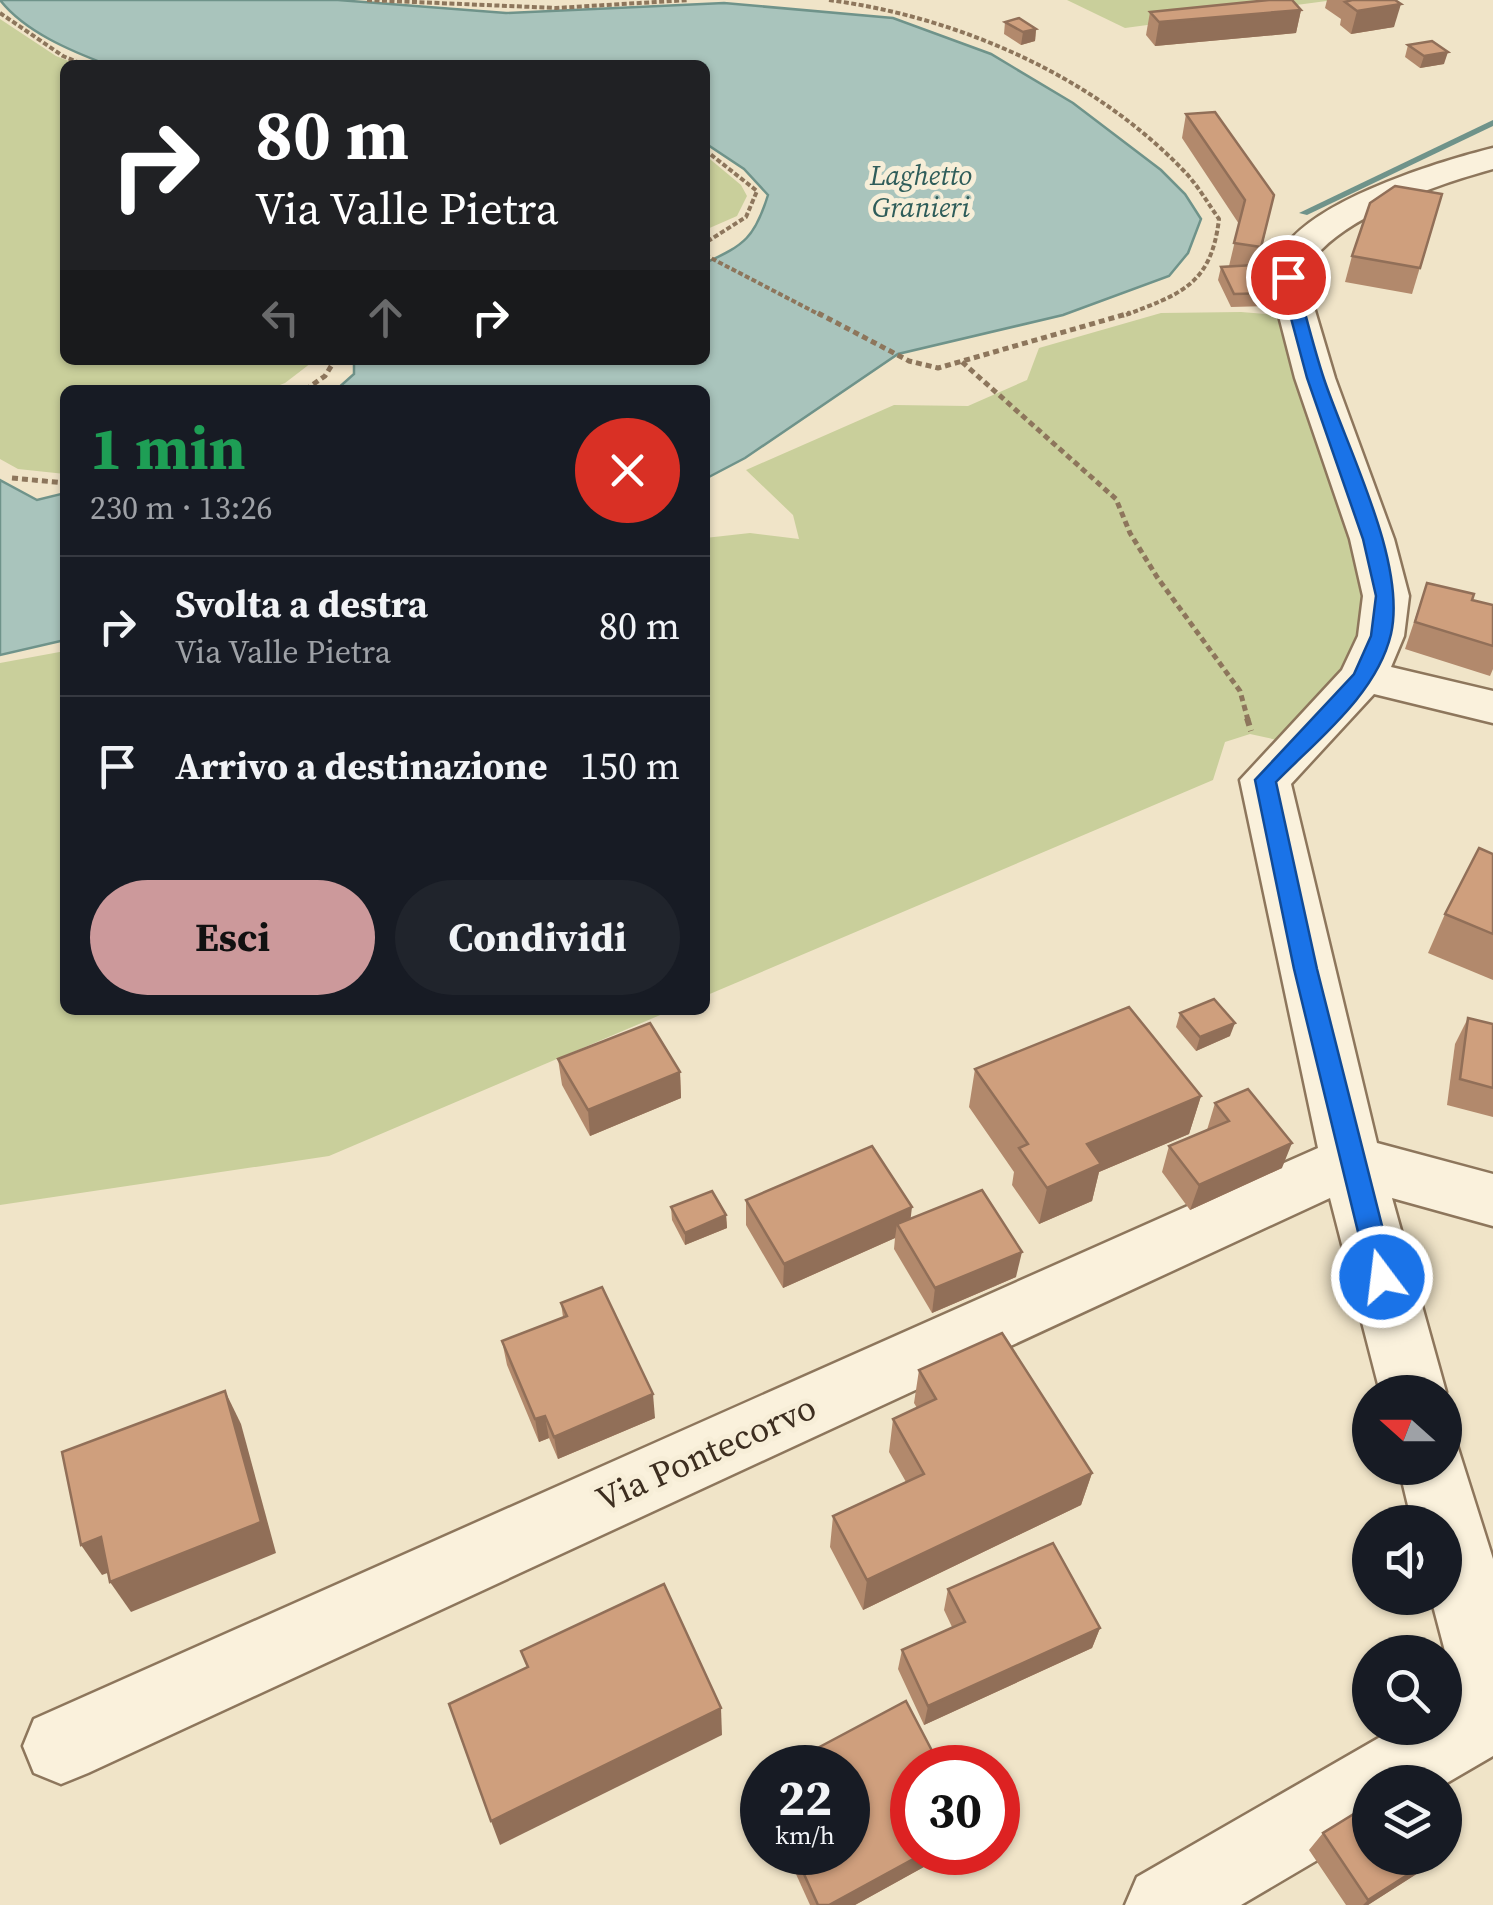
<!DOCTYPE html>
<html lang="it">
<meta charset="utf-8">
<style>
:root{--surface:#171b24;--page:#20242c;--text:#f1f3f6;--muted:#9ea1a6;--line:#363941;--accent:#cc999b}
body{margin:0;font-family:"Source Serif 4",serif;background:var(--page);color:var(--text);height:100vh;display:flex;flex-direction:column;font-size:38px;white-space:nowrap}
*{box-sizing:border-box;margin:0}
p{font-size:32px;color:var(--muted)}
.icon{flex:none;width:55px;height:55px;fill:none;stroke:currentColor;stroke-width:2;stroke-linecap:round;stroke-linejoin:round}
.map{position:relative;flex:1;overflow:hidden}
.panel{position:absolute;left:60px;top:385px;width:650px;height:630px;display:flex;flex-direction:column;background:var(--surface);border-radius:15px;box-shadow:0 2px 8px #0004}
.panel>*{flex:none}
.hud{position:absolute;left:60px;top:60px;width:650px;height:305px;border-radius:15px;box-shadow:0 2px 8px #0004;background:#202124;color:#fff;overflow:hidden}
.needle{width:65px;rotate:291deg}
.controls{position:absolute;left:1352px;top:1375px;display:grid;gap:20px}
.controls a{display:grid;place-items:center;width:110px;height:110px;border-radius:50%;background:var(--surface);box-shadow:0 2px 8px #0004;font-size:50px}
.speed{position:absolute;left:740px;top:1745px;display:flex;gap:20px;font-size:50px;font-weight:700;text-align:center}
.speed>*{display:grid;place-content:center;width:130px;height:130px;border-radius:50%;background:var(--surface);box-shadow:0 2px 8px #0004;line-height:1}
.speed small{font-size:25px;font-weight:400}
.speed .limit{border:15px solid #d22;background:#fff;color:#111}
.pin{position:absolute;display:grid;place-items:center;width:85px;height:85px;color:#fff;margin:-42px;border:5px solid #fff;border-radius:50%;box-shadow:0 2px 10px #0007}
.me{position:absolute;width:110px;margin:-55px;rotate:345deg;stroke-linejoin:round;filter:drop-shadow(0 0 8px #0008)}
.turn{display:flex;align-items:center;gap:35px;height:210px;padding:0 30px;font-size:45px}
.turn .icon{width:130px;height:130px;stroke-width:2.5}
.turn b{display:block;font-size:70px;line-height:85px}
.lanes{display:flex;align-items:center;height:95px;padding:0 30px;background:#0003;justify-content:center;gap:50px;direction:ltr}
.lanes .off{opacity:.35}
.round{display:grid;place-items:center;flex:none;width:105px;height:105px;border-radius:52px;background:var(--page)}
.head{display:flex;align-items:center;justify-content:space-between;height:170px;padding:0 30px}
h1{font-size:60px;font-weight:700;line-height:75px;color:#1e9e55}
.action{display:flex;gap:20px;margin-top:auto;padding:20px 30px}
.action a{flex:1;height:115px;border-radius:60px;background:var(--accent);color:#111;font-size:40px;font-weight:700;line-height:115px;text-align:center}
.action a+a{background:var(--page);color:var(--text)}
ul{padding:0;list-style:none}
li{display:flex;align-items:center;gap:30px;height:140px;padding:0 30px;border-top:2px solid var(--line)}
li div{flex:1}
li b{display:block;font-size:38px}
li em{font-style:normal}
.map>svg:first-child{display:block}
.green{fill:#c9cf9b}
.water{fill:#a9c4bc;stroke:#6f938a;stroke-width:2.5}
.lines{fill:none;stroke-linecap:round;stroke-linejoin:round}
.stream{fill:#6f938a;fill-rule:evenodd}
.minor-casing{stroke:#8d765c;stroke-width:5}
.path-far2{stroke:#8d765c;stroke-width:4;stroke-dasharray:5 2.5;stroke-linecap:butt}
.path-far1{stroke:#8d765c;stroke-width:5;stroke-dasharray:6 4;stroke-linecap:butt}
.path{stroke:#8d765c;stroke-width:6;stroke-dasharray:8 5;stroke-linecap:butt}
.minor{fill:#faf1dc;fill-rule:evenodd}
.wall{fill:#b2896c}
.shaded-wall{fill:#916f58}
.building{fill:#cf9f7d;stroke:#916f58;stroke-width:2.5}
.route{fill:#1a73e8;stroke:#114b97;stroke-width:2.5}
.labels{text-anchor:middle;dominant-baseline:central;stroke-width:10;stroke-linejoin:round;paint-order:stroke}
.far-water-label{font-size:28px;font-style:italic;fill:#2f5d5a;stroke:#f7eed8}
.near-street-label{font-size:35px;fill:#3d2e20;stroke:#f7eed8}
</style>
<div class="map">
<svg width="1493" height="1905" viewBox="0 0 1493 1905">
<rect width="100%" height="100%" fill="#f0e4c8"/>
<!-- green -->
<g class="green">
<path d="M1067 0H1334L1125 28Z"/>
<path d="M0 19 56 56 79 65H65V360H315L285 383 267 390H65V474L18 469 0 459Z"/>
<path d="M705 155 741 185 747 196 737 216 705 230Z"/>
<path d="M1241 312 1291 316 1381 636 1282 741 1250 734 1225 742 1213 780 705 996V538L750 533 799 539 793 515 746 470 894 405 968 406 1027 380 1039 348 1161 313Z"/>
<path d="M65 651V1010H672L329 1156 0 1205V663Z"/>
</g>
<!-- water -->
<g class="water">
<path d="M0 0H338L506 13 724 3 893 18 991 54 1073 103 1161 170 1185 194 1201 219 1188 253 1169 276 1063 315 898 354 745 458 705 479V390H336L354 374V360H705V263C745 245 755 237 768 195L744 169 705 143V65H108C71 51 25 32 0 0Z"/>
<path d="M0 480 37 500 65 493V640L0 655Z"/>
</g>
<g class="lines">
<!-- stream -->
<path class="stream" d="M1493 120V126L1307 215 1299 213Z"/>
<!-- minor casing -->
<g class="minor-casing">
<g id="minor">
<path d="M1493 148V169C1442 183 1359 211 1321 250 1314 257 1310 268 1305 277L1335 378 1394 539 1409 596 1404 636 1391 667 1493 691V723L1374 694 1291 784 1377 1143 1493 1174V1226L1392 1198 1446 1392 1445 1395 1380 1392 1330 1198 88 1773 61 1784 34 1773 23 1746 34 1719 1318 1148 1240 780 1342 670 1358 636 1363 596 1350 539 1295 378 1269 277C1276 264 1282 248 1293 237 1333 195 1437 162 1493 148Z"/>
<path d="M1445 1440 1457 1445 1493 1559V1756L1445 1784 1370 1782V1829L1241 1905H1125L1137 1877 1396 1728H1445V1699L1456 1693 1431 1598H1445V1522H1412L1399 1468H1445Z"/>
</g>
</g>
<!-- path-far2 -->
<g class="path-far2">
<path d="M367 0 556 8 689 0"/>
<path d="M829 0C957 17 1092 75 1183 170 1197 184 1207 202 1219 219 1211 286 1180 294 1123 316"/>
<path d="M0 13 63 56 84 65"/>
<path d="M705 150 757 191 746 217 705 243"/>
<path d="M705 255 822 316"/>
</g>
<!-- path-far1 -->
<g class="path-far1">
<path d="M818 313 909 361 938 368 1130 313"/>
<path d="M962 362 1116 499 1130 533 1157 577 1240 691 1248 720"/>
<path d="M305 390 325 376 335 360"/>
<path d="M12 478 65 483"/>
</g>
<!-- path -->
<path class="path" d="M1247 718 1251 731"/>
<!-- minor -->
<use href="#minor" class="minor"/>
</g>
<!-- wall -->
<g class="wall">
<path d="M1327 0H1395L1394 27 1351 34 1340 25 1341 19 1325 8Z"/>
<path d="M1301 10 1296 33 1155 46 1146 35 1150 12Z"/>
<path d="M1005 22 1036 29 1035 41 1021 45 1004 34Z"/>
<path d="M1408 45 1444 64 1420 68 1405 57Z"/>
<path d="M1186 114 1274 195 1257 269 1272 293 1269 306 1231 307 1218 280 1221 267 1229 266 1239 224 1182 138Z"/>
<path d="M1442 194 1412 294 1345 282 1352 256Z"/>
<path d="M1427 583 1472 600 1493 605V669L1490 676 1405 649Z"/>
<path d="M1493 854V980L1428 953 1445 914Z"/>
<path d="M1180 1013 1230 1036 1196 1051 1176 1027Z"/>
<path d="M1468 1018 1493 1024V1117L1447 1105 1455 1044Z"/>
<path d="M558 1059 680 1072 681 1098 590 1136 562 1085Z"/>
<path d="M975 1069 1201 1096 1189 1134 1099 1172 1092 1201 1039 1224 1012 1185 1014 1172 969 1107Z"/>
<path d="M1215 1103 1282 1168 1190 1210 1162 1172 1169 1146 1207 1130Z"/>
<path d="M746 1200 911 1219 1016 1277 932 1313 894 1249 895 1238 783 1288 746 1225Z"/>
<path d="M671 1207 726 1215 727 1228 685 1245 672 1220Z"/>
<path d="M561 1303 655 1418 558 1459 549 1438 539 1442 507 1365 502 1341 563 1317Z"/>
<path d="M919 1370 1092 1473 1081 1505 863 1610 830 1547 833 1516 906 1482 889 1452 893 1419 917 1408 914 1403Z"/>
<path d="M948 1589 1100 1628 1092 1648 924 1725 898 1669 902 1650 952 1627 944 1610Z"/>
<path d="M762 1777V1802L760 1796V1778Z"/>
<path d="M1323 1833 1370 1858H1437L1429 1866 1368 1905H1346L1309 1850Z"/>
<path d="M786 1852H951L855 1905H810Z"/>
</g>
<!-- shaded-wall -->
<g class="shaded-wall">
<path d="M1401 4 1394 27 1351 34 1357 11Z"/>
<path d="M1301 10 1296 33 1155 46 1159 22Z"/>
<path d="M1036 29 1035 41 1021 45 1023 32Z"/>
<path d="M1448 52 1444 64 1420 68 1424 56Z"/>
<path d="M1235 1023 1230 1036 1196 1051 1200 1037Z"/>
<path d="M680 1072 681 1098 590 1136 588 1110Z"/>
<path d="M1201 1096 1189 1134 1099 1172 1092 1201 1039 1224 1047 1188 1087 1144Z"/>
<path d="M1292 1143 1282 1168 1190 1210 1199 1185Z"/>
<path d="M912 1207 909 1232 897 1224 895 1238 783 1288 784 1264Z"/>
<path d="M726 1215 727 1228 685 1245V1233Z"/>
<path d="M1022 1252 1016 1277 932 1313 935 1288Z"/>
<path d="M225 1391 241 1424 276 1553 131 1612 110 1582Z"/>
<path d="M653 1394 655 1418 558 1459 554 1437Z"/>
<path d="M545 1416 549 1438 539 1442 535 1419Z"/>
<path d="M1092 1473 1081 1505 863 1610 867 1580Z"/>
<path d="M101 1537 121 1568 102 1575 81 1545Z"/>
<path d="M1100 1628 1092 1648 924 1725 928 1706Z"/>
<path d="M721 1708 722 1735 500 1845 491 1821Z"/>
<path d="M926 1852H951L855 1905H829Z"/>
<path d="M1434 1858H1437L1429 1866 1368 1905H1363L1368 1900Z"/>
</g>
<!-- building -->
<g class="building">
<path d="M1269 0H1292L1301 10 1159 22 1150 12Z"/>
<path d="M1352 0H1395L1401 4 1357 11 1345 2Z"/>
<path d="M1019 18 1036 29 1023 32 1005 22Z"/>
<path d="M1432 41 1448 52 1424 56 1408 45Z"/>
<path d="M1215 112 1274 195 1261 247 1234 243 1245 200 1186 114Z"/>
<path d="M1395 186 1442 194 1420 268 1352 256 1370 203Z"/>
<path d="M1254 265 1272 293 1234 294 1221 267Z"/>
<path d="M1427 583 1474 594 1472 600 1493 605V646L1415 622Z"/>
<path d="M1479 848 1493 854V934L1445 914Z"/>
<path d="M1214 999 1235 1023 1200 1037 1180 1013Z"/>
<path d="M1129 1007 1201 1096 1087 1144 1101 1164 1047 1188 1019 1148 1028 1144 975 1069Z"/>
<path d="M1468 1018 1493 1024V1088L1460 1079Z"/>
<path d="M650 1023 680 1072 588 1110 558 1059Z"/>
<path d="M1248 1089 1292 1143 1199 1185 1169 1146 1229 1121 1215 1103Z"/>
<path d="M872 1146 912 1207 784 1264 746 1200Z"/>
<path d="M982 1190 1022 1252 935 1288 897 1224Z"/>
<path d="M712 1191 726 1215 685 1233 671 1207Z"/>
<path d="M602 1287 653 1394 554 1437 545 1416 535 1419 502 1341 567 1316 561 1303Z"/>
<path d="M1002 1333 1092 1473 867 1580 833 1516 924 1474 893 1419 936 1399 919 1370Z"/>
<path d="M225 1391 261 1522 110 1582 101 1537 81 1545 62 1452Z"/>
<path d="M1053 1543 1100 1628 928 1706 902 1650 965 1622 948 1589Z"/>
<path d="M664 1584 721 1708 491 1821 449 1704 528 1667 521 1651Z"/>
<path d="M906 1701 941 1768H912V1852H926L829 1905H818L794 1852H848V1768H780Z"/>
<path d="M1420 1773 1423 1782H1404Z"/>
<path d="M1370 1804V1858H1434L1368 1900 1323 1833Z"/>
</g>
<!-- route -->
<path class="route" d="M1288 272 1295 277C1305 311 1313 346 1324 379 1347 448 1407 563 1391 634 1377 694 1317 740 1276 782L1317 969 1395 1277 1391 1285 1382 1288 1372 1285 1369 1277 1294 969 1255 780 1354 674 1371 636 1376 596 1363 539 1307 378 1280 277Z"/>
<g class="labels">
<!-- far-water labels -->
<g class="far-water-label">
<text x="921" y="175">Laghetto<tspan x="921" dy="32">Granieri</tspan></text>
</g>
<!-- near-street labels -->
<g class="near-street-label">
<text transform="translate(706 1453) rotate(-24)">Via Pontecorvo</text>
</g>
</g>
</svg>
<div class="controls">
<a><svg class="needle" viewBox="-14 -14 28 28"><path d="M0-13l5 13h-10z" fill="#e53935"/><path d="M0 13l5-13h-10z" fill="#9ea1a6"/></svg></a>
<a><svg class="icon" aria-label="sound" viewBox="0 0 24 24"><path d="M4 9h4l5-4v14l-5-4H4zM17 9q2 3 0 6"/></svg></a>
<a><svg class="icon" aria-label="search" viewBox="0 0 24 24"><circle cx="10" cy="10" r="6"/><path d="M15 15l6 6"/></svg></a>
<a><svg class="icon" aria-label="layers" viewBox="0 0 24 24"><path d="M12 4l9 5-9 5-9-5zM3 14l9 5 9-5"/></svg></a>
</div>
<div class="speed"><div>22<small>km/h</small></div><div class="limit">30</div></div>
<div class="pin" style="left:1288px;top:277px;background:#d93025"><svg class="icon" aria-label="arrive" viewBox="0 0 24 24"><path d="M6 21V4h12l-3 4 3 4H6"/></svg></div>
<svg class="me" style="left:1382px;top:1277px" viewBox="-20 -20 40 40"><circle r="17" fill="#1a73e8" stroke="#fff" stroke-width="3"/><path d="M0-11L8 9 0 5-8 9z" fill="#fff"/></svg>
<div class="hud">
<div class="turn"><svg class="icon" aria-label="right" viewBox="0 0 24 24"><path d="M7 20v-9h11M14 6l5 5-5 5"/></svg><div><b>80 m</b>Via Valle Pietra</div></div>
<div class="lanes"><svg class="icon off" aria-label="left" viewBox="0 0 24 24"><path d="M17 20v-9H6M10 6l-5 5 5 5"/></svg><svg class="icon off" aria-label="ahead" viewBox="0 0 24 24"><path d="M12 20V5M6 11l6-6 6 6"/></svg><svg class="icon" aria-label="right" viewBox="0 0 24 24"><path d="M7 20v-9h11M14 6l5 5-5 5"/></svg></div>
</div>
<section class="panel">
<div class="head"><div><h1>1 min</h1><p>230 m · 13:26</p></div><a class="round" style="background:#d93025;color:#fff"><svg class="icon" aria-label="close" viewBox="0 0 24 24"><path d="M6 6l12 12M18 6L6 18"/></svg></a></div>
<ul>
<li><svg class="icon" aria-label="right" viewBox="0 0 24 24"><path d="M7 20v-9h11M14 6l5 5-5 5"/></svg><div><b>Svolta a destra</b><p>Via Valle Pietra</p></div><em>80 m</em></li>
<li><svg class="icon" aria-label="arrive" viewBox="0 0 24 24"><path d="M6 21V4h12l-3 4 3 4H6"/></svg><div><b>Arrivo a destinazione</b></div><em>150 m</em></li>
</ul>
<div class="action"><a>Esci</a><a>Condividi</a></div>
</section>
</div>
